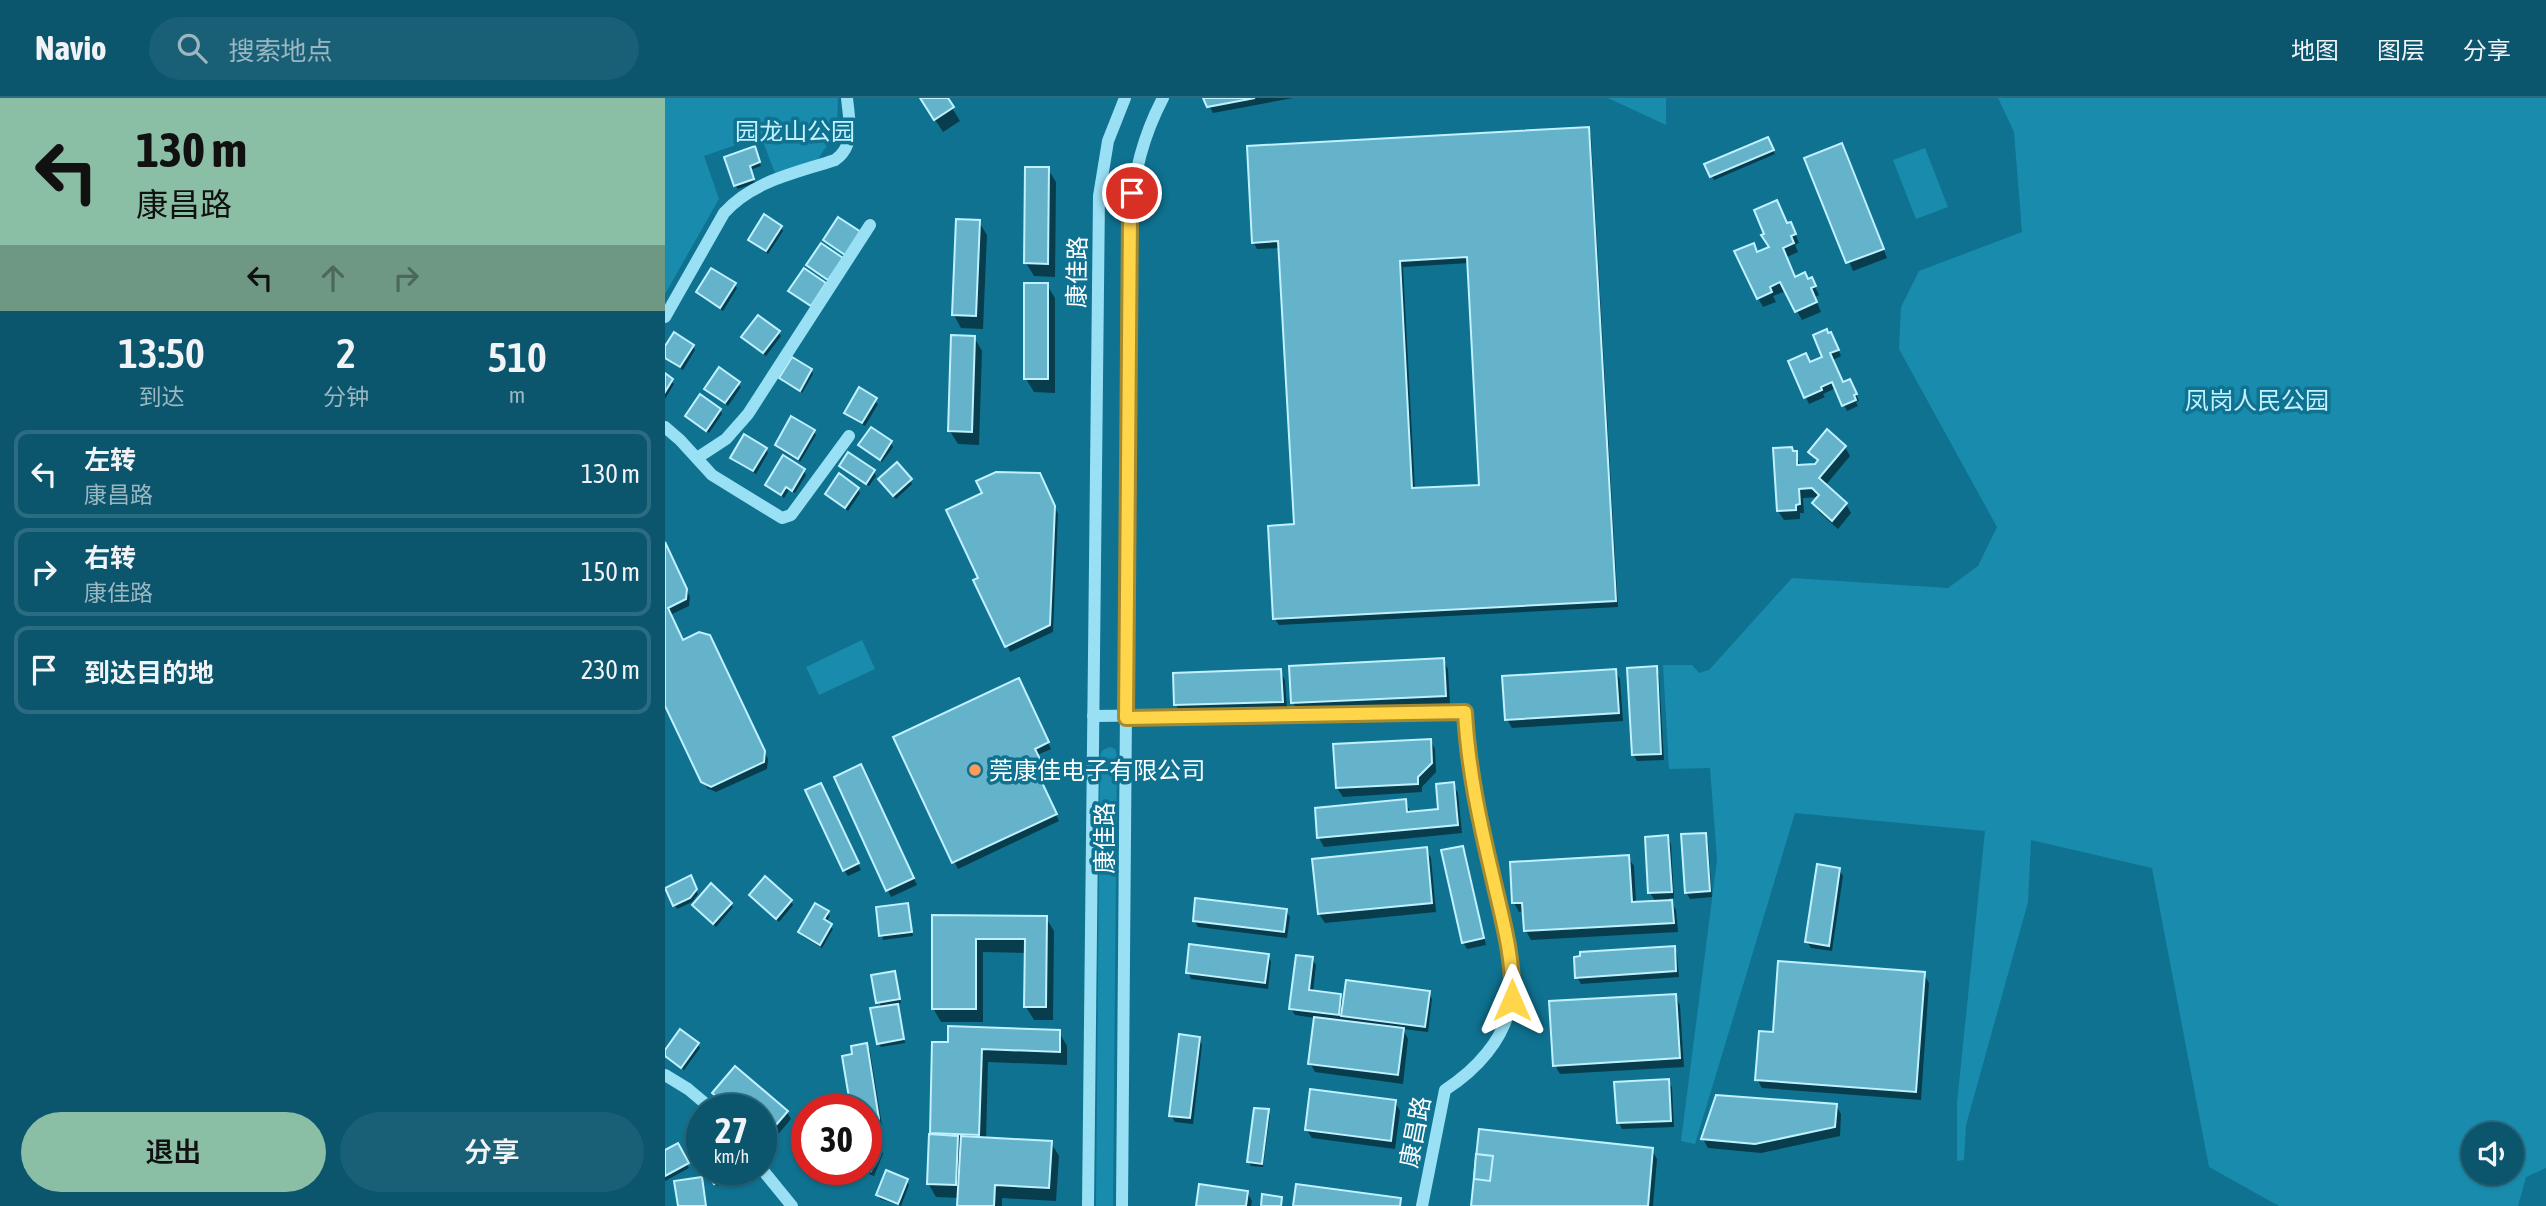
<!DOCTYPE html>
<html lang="zh">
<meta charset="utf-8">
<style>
:root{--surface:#0b566d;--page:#195f75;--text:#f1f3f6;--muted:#9ab7c2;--line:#2b6c80;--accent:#8abfa5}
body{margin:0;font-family:"Asap Condensed","Noto Sans SC",sans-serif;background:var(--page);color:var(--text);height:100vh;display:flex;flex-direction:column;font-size:26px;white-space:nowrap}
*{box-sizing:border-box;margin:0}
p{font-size:23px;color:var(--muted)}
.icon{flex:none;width:38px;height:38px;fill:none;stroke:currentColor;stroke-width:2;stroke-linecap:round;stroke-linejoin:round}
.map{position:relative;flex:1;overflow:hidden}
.panel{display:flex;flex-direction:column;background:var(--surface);width:665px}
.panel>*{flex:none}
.banner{background:#8abfa5;color:#111;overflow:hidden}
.controls{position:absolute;left:1796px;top:1024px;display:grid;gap:14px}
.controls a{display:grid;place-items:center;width:63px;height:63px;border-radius:50%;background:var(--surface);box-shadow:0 2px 5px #0004,0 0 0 2px var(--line);font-size:35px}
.speed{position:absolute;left:21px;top:996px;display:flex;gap:14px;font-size:35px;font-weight:700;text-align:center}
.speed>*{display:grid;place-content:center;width:91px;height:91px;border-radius:50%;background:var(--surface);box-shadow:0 2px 5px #0004,0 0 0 2px var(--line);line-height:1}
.speed small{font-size:18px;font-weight:400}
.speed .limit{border:10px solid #d22;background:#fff;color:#111}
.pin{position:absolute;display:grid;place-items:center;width:60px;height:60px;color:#fff;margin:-30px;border:4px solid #fff;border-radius:50%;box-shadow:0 2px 7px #0007}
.me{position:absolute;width:77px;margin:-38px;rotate:0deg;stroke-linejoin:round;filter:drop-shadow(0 0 5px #0008)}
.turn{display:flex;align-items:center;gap:24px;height:147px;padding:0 21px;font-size:32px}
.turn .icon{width:91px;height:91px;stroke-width:2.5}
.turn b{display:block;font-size:49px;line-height:60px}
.lanes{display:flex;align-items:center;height:66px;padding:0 21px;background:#0003;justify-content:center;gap:35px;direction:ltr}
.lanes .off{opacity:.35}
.eta{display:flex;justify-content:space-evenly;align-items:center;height:119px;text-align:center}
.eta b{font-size:42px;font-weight:600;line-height:49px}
.button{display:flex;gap:14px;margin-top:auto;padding:14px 21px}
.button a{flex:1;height:80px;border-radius:42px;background:var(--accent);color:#111;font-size:28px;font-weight:600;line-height:80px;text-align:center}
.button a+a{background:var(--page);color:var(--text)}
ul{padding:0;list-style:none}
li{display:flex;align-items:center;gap:21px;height:88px;margin:0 14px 10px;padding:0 7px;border:4px solid var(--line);border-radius:14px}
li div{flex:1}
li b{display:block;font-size:26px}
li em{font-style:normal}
header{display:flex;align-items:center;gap:42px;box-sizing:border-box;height:98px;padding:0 35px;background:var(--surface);border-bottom:2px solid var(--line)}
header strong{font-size:33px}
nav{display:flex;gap:38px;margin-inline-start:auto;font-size:24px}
.search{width:490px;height:63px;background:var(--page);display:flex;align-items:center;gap:18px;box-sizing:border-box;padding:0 24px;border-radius:38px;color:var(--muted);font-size:26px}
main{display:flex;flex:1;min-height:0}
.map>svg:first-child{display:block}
.green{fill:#198cae;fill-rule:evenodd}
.shadow{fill:#0007;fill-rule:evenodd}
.building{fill:#65b3ca;stroke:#c0f1fe;stroke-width:2;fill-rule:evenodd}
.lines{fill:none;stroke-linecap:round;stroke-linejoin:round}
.minor{stroke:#99e0f4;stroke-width:12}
.route-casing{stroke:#a68a30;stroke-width:18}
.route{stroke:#ffd54a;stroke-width:12}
.poi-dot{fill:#ff9a5b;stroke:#0f7291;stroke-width:2.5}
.labels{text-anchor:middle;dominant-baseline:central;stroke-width:7;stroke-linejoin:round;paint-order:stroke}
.park-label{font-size:24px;fill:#c3f2fe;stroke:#0f7291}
.street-label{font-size:24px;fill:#fff;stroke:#0f7291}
.poi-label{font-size:24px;fill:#fff;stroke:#0f7291;text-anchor:start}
</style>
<header>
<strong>Navio</strong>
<div class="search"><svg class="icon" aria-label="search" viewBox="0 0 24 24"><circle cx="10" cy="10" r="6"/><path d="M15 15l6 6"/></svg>搜索地点</div>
<nav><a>地图</a><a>图层</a><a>分享</a></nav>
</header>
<main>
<section class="panel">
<div class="banner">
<div class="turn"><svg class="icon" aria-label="left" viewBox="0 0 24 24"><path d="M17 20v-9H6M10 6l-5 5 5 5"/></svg><div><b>130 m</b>康昌路</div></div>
<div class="lanes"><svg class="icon" aria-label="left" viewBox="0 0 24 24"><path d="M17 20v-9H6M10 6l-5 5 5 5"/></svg><svg class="icon off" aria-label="ahead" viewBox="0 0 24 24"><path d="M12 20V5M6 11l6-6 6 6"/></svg><svg class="icon off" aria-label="right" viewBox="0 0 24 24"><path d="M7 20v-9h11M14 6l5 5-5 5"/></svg></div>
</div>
<div class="eta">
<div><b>13:50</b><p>到达</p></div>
<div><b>2</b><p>分钟</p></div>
<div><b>510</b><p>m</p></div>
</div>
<ul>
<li><svg class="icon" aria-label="left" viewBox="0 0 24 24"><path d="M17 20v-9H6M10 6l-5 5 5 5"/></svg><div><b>左转</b><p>康昌路</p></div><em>130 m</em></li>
<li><svg class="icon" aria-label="right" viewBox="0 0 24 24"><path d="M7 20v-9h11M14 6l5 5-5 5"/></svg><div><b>右转</b><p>康佳路</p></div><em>150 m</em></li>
<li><svg class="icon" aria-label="arrive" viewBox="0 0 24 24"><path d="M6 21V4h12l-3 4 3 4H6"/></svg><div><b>到达目的地</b></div><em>230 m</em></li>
</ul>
<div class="button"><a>退出</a><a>分享</a></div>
</section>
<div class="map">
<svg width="1881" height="1108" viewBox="0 0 1881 1108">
<rect width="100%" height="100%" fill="#0f7291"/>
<!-- green -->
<g class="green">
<path d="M0 0H173L172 32 153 61 110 75 96 38 39 58 54 101 0 196Z"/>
<path d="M943 0H1001V27Z"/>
<path d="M1333 0H1881V1070L1861 1079 1853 1108H1614L1544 1069 1487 770 1366 742 1363 804 1301 1027 1299 1062 1292 1063V1005L1320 733 1130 715 1030 1046 1016 1043 1052 762 1045 670 1004 671 998 567H1027L1034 575 1044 572 1127 480 1283 490 1313 468 1332 429 1234 251 1236 209 1254 173 1357 134 1349 34ZM1808 1036H1846V1074H1808Z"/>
<path d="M1260 50 1283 109 1251 121 1228 62Z"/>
<path d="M197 542 210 571 154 597 141 569Z"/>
<path d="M445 649 450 651 452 658 448 1108H431L435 657 438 652Z"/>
</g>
<!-- shadow -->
<g class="shadow">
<path d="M256 0H281L295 23 278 34Z"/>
<path d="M540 0H628L548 15Z"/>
<path d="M923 31 926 38 953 509 614 527 610 521 605 429 631 428 615 150 592 151 589 145ZM804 165 816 388 750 392 738 169Z"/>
<path d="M1105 45 1110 56 1049 82 1041 67Z"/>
<path d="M91 54 96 68 85 72 90 85 73 91 70 87Z"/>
<path d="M1181 56 1222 160 1188 173 1142 61Z"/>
<path d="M383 71 391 84 390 179 369 178 361 165Z"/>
<path d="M314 124 322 137 318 231 296 230 289 217Z"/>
<path d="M1122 127 1130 135 1134 145 1130 147 1133 154 1122 159 1131 180 1146 181 1154 197 1150 199 1156 214 1137 222 1121 193 1108 198 1111 204 1098 209 1093 200V156L1106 150Z"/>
<path d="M116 129 118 133 103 156 85 142Z"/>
<path d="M69 186 72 190 58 213 35 198 33 194Z"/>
<path d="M382 187 390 200V295L369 294 361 281Z"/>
<path d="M113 234 116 238 101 258 78 239Z"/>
<path d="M309 239 317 253 314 347 293 346 285 333Z"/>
<path d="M1169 242 1176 258 1168 262 1178 286 1188 289 1194 303 1191 304 1193 308 1182 313 1171 290 1158 296 1160 299 1144 306 1125 264 1145 266 1160 260Z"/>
<path d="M28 248 30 252 18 272 0 261V251Z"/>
<path d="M55 272 76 289 63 308 41 291Z"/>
<path d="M146 272 148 276 137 295 118 284 116 280Z"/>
<path d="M0 278 9 286 0 301Z"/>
<path d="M195 292 213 306 200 328 184 319 181 315Z"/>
<path d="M55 312 57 316 44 335 22 318Z"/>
<path d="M148 333 151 337 135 364 114 351 112 347Z"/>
<path d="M226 345 228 349 217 364 195 347Z"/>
<path d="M1180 349 1185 358 1160 388 1181 406 1186 415 1173 431 1154 414 1149 406 1155 399 1138 400 1139 415H1135V421L1119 422 1113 413 1129 355 1136 368 1151 367 1153 365 1145 354Z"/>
<path d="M101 351 103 355 91 376 69 363 67 360Z"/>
<path d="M119 360 139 373 141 377 130 395 124 392 119 400 102 387Z"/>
<path d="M176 368 209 374 211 378 204 388Z"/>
<path d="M245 382 247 386 231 401 217 385Z"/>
<path d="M378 384 393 416 388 534 345 554 315 480Z"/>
<path d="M193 391 195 395 183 413 162 396Z"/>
<path d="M0 446 25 499 24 508 5 517 18 544 48 546 103 661 102 671 51 694 42 690 38 683 0 604Z"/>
<path d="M778 562 783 571 785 606 633 614 628 605Z"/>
<path d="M991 570 994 577 999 662 972 663 968 656Z"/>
<path d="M615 573 620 582 622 612 516 616 511 607Z"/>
<path d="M950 573 955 581 958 623 847 630 842 621Z"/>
<path d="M356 589 386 651 372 657 382 677 374 681 394 723 293 771 230 640Z"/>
<path d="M765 642 770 651 771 674 757 689V694L678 699 672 690 670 648Z"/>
<path d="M199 675 252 787 226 799 171 680Z"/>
<path d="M788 686 793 695 797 735 659 749 654 740 740 703 746 715 775 712Z"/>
<path d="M159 693 196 772 183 778 179 772Z"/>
<path d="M1040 737 1043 743 1047 799 1025 801 1021 794Z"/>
<path d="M1002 739 1006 746 1009 800H1004L1011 812 1013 834 866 842 861 833 860 813 854 814 849 805 963 759 969 768 971 805 991 804 985 795Z"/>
<path d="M798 750 801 756 821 847 802 851 798 844Z"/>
<path d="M761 751 766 760 771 814 660 825 654 816Z"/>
<path d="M1174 771 1178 778 1167 853 1146 850 1142 844Z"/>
<path d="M25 780 33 796 27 804 12 811 2 791Z"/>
<path d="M86 798 126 803 128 807 114 824Z"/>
<path d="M65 806 68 809 51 829 29 807Z"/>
<path d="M242 807 248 838 218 842 212 810Z"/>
<path d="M621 813 625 819 622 840 533 829 529 822Z"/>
<path d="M162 814 165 818 161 825 168 831 157 850 137 838 135 834Z"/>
<path d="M269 819 381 820 389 833 388 922H369L361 909V855L318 854V924H276L268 910Z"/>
<path d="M1009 850 1012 856 1014 879 916 886 912 879Z"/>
<path d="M603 857 606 864 603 891 526 881 523 874Z"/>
<path d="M647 861 651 867 648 894 675 898 680 905 764 895 767 901 763 934 738 931 743 941 738 986 650 974 645 965 650 920 630 917 626 911Z"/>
<path d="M229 875 236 905 231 906 234 912 240 945 216 949 213 945 216 910 208 879Z"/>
<path d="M1259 876 1264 885 1256 1002 1097 990 1092 981 1110 936Z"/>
<path d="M1010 898 1015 907 1019 969 895 976 890 967Z"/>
<path d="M394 934 402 948V967L323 964 321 1041 386 1045 394 1058 391 1103 337 1100V1108H294V1100L271 1099 263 1085 269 946Z"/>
<path d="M534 940 537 947 528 1026 510 1024 506 1017Z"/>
<path d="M33 946 35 950 19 972 0 956Z"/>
<path d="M201 947 205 953 217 1027 202 1030 201 1012 189 958Z"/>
<path d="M1003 983 1007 989 1009 1029 957 1031 954 1025Z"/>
<path d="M50 995 122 1014 126 1021 105 1046 96 1038V1012H65Z"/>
<path d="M730 1004 735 1013 730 1051 647 1040 641 1031Z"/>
<path d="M1171 1007 1176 1016 1175 1038 1096 1055 1043 1050 1038 1041Z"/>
<path d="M603 1013 605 1017 598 1069 586 1068 584 1064Z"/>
<path d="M142 1021V1033L137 1027Z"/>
<path d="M213 1041 218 1056 209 1078 190 1071H201Z"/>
<path d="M12 1047 24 1070 0 1083V1054Z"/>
<path d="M987 1052 992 1061 988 1108H807Z"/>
<path d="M42 1071H71L74 1075 52 1088Z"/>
<path d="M242 1083 244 1087 236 1108 215 1101 213 1097Z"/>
<path d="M582 1094 587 1103 586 1108H533Z"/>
</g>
<!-- building -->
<g class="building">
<path d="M255 0H283L289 9 269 22Z"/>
<path d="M538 0H590L542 9Z"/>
<path d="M924 29 951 503 608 521 603 428 629 426 613 143 587 145 582 48ZM802 159 814 387 747 390 735 163Z"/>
<path d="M1103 39 1109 52 1045 79 1039 66Z"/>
<path d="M1177 45 1219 151 1181 165 1139 60Z"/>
<path d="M90 48 95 64 85 68 89 81 69 88 59 59Z"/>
<path d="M360 69H384L383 166 359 165Z"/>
<path d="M1112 102 1122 125 1126 124 1131 136 1126 138 1129 145 1118 150 1130 179 1140 174 1143 181 1147 179 1151 188 1146 190 1152 204 1130 214 1115 184 1105 189 1107 194 1092 201 1069 153 1089 145 1092 154 1104 149 1096 137 1099 136 1089 112Z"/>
<path d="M99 116 117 128 101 153 83 142Z"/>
<path d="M173 119 196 134 180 157 158 142Z"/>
<path d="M291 121 315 122 311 218 287 217Z"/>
<path d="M156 145 178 160 163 182 141 167Z"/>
<path d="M46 170 71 185 55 210 31 194Z"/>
<path d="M139 170 161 185 146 208 123 193Z"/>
<rect x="359" y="185" width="24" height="96"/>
<path d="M93 217 115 233 98 255 76 239Z"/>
<path d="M1162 231 1163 235 1166 234 1174 252 1165 255 1178 284 1185 281 1192 296 1189 297 1191 302 1177 308 1167 284 1156 289 1157 292 1139 300 1123 263 1141 255 1145 264 1157 259 1148 237Z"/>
<path d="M9 234 29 247 15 269 0 260V248Z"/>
<path d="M286 237 310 238 307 334 283 333Z"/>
<path d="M127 259 147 271 135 293 114 280Z"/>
<path d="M54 269 75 284 60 305 39 291Z"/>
<path d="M0 275 8 281 0 294Z"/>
<path d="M194 289 212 300 197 325 179 315Z"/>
<path d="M35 296 56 311 41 333 20 318Z"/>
<path d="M126 318 150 332 133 361 110 347Z"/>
<path d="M206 329 227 343 215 362 193 347Z"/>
<path d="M1162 331 1181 348 1154 380 1182 405 1167 423 1147 405 1154 397 1147 390 1134 391 1135 406 1131 407V412L1112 413 1108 350 1127 349 1128 353H1132V367L1150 366 1153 362 1143 354Z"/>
<path d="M79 336 102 350 88 373 65 360Z"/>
<path d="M183 354 210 372 201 386 174 368Z"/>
<path d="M118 357 140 371 127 393 121 389 116 397 100 387Z"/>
<path d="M232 364 247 381 228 398 213 381Z"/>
<path d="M331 374 375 375 390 408 385 527 340 549 308 482 313 480 281 412 317 395 311 383Z"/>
<path d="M174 375 194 390 180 410 160 396Z"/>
<path d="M0 444 22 491 21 501 3 510 18 542 34 534 45 537 100 653 99 664 46 689 36 684 0 608Z"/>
<path d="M779 560 781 598 626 605 624 568Z"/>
<path d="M992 568 996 656 967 657 962 570Z"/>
<path d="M616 571 618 604 509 607 508 575Z"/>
<path d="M951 571 954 615 840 622 837 578Z"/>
<path d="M354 580 384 644 370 651 380 671 372 674 392 716 287 765 228 639Z"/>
<path d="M766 641 767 665 753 679V686L671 690 668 646Z"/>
<path d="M196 666 249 780 221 793 169 679Z"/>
<path d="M789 684 793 727 652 740 650 710 741 701 742 714 773 711 771 686Z"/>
<path d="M156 685 194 765 178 773 140 692Z"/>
<path d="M1041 735 1045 793 1020 795 1016 736Z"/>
<path d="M1003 737 1007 794 983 795 980 739Z"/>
<path d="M798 748 819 840 797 845 776 752Z"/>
<path d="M762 749 767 805 653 816 647 761Z"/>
<path d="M964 757 967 804 1007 802 1009 825 859 833 857 805H847L845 764Z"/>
<path d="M1152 766 1175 770 1164 848 1140 844Z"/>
<path d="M26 777 32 791 25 800 8 808 0 790Z"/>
<path d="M100 778 127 802 111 821 84 797Z"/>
<path d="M46 785 67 805 48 826 27 807Z"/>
<path d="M530 800 622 811 619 834 528 823Z"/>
<path d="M150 805 164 813 159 821 167 826 155 847 133 834Z"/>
<path d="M243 805 247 834 214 838 211 809Z"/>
<path d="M267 817 382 818 381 909H359L360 841H311V911H267Z"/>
<path d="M524 846 604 856 600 885 521 875Z"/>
<path d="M1010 848 1011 873 910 880 909 859 915 858V854Z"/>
<path d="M631 857 648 859 644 892 676 896 674 917 624 911Z"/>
<path d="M1113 863 1260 874 1251 994 1090 982 1094 933 1108 934Z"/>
<path d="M230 873 235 901 211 905 206 877Z"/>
<path d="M681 882 765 893 760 929 676 918Z"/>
<path d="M1011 896 1015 960 888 968 884 903Z"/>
<path d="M233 906 239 941 212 946 205 910Z"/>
<path d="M649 919 739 930 733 977 643 966Z"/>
<path d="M283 928 395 932V954L317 951 314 1037 265 1035 267 944H283Z"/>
<path d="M15 931 34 945 16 970 0 958V952Z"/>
<path d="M514 936 535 939 525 1020 504 1018Z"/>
<path d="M202 945 214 1021 201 1023V1012H186L177 958 187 956 186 948Z"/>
<path d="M70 968 123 1013 100 1040 96 1037V1012H67L47 995Z"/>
<path d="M1004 981 1006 1023 952 1025 949 984Z"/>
<path d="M645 991 731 1002 726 1043 640 1032Z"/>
<path d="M1051 997 1172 1006 1170 1029 1090 1046 1036 1041Z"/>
<path d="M589 1010 604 1011 597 1066 582 1064Z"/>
<path d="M814 1031 988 1050 983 1108H806Z"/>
<path d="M201 1035 214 1040 212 1047 215 1048 206 1073 201 1071Z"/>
<path d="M264 1036 293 1038 291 1087 262 1086Z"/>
<path d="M296 1038 387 1043 384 1090 330 1087 329 1108H292Z"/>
<path d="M13 1045 24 1065 0 1078V1052Z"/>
<path d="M811 1056 828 1058 825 1083 809 1081Z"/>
<path d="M40 1071H73L49 1086Z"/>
<path d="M221 1072 243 1081 233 1106 211 1097Z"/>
<path d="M37 1079 41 1108H13L9 1083Z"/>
<path d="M534 1086 583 1093 581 1108H531Z"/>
<path d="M631 1086 736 1100 735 1108H628Z"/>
<path d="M597 1096 617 1099 616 1108H596Z"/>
</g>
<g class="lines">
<!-- minor -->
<g class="minor">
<path d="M0 219 59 115C87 83 131 75 170 62 191 48 184 22 182 0"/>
<path d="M0 329 15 342 47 377 117 420 126 417 184 338"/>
<path d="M32 360 61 341 83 316 205 127"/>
<path d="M428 618 800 614C803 671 815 724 827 778 836 818 854 864 846 905 839 942 811 972 780 992L757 1108"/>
<path d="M0 977 23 991 48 1012"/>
<path d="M96 1070 127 1108"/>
<path d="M423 1108 434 98 443 43 460 0"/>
<path d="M457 1108 465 118C469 75 478 38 498 0"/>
</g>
</g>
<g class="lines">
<!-- route casing -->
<g class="route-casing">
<path id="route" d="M467 95 465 118 461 620 800 614C803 671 815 725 828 780 837 820 849 860 847 902"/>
</g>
<!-- route -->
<use href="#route" class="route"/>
</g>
<!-- markers -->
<circle class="poi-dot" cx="310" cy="672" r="7"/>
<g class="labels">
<!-- park labels -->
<g class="park-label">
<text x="130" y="33">园龙山公园</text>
<text x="1592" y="302">凤岗人民公园</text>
</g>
<!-- street labels -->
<g class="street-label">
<text transform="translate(412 174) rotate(-89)">康佳路</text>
<text transform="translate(439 740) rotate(-90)">康佳路</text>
<text transform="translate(750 1034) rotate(-79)">康昌路</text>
</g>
<!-- poi labels -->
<g class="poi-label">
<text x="324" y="672">莞康佳电子有限公司</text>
</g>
</g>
</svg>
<div class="controls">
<a><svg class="icon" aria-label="sound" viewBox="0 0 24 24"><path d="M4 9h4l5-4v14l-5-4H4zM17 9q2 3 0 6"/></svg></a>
</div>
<div class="speed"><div>27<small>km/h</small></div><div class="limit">30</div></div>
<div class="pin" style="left:467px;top:95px;background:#d93025"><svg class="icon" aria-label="arrive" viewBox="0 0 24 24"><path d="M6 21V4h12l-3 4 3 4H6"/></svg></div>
<svg class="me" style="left:847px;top:902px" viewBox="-20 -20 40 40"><path d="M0-17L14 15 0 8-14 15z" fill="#ffd54a" stroke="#fff" stroke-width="4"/></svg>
</div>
</main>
